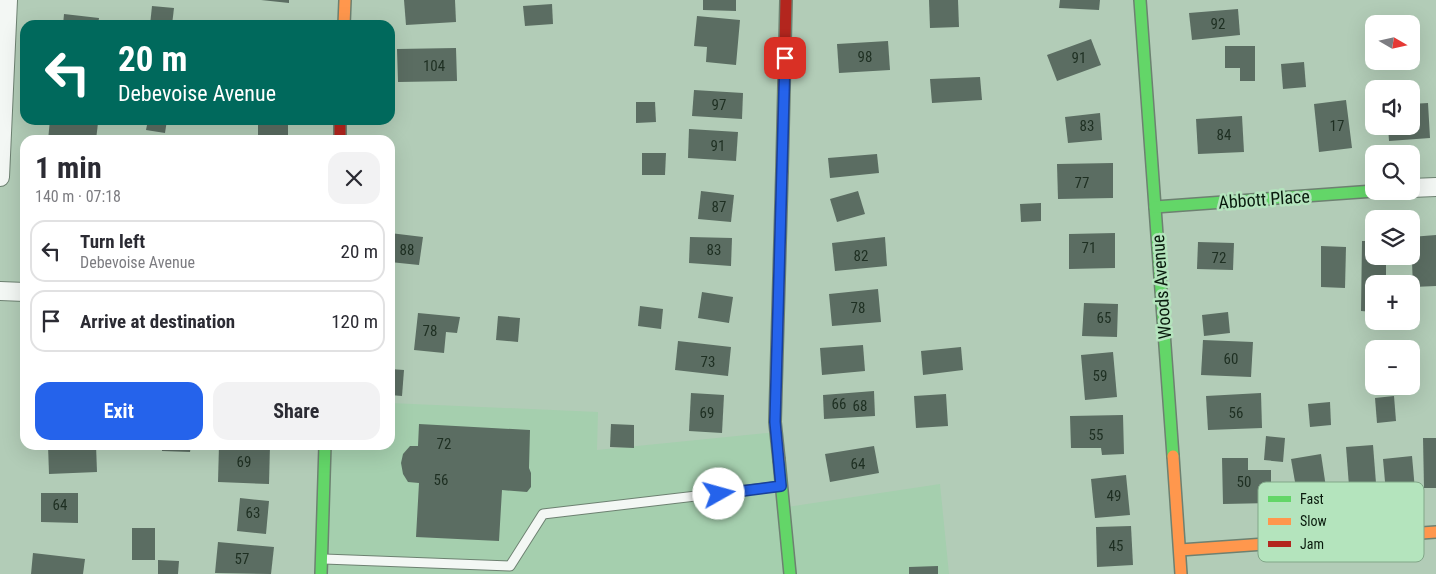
<!DOCTYPE html>
<meta charset="utf-8">
<style>
:root{--surface:#fff;--page:#f2f2f3;--text:#2b2b33;--muted:#7c7c81;--line:#e1e1e2;--accent:#2563eb}
body{margin:0;font-family:"Roboto Condensed",sans-serif;background:var(--page);color:var(--text);height:100vh;display:flex;flex-direction:column;font-size:19px;white-space:nowrap}
*{box-sizing:border-box;margin:0}
p{font-size:16px;color:var(--muted)}
.icon{flex:none;width:28px;height:28px;fill:none;stroke:currentColor;stroke-width:2;stroke-linecap:round;stroke-linejoin:round}
.map{position:relative;flex:1;overflow:hidden}
.side{position:absolute;left:20px;top:135px;width:375px;height:315px;display:flex;flex-direction:column;background:var(--surface);border-radius:15px;box-shadow:0 5px 20px #0002}
.side>*{flex:none}
.top-card{position:absolute;left:20px;top:20px;width:375px;height:105px;border-radius:15px;box-shadow:0 5px 20px #0002;background:#00695c;color:#fff;overflow:hidden}
.needle{width:32px;rotate:99deg}
.tools{position:absolute;left:1365px;top:15px;display:grid;gap:10px}
.tools a{display:grid;place-items:center;width:55px;height:55px;border-radius:10px;background:var(--surface);box-shadow:0 5px 20px #0002;font-size:25px}
.pin{position:absolute;display:grid;place-items:center;width:42px;height:42px;color:#fff;margin:-21px;border-radius:10px;box-shadow:0 2px 8px #0006}
.me{position:absolute;width:55px;margin:-28px;rotate:83deg;stroke-linejoin:round;filter:drop-shadow(0 0 4px #0008)}
.turn{display:flex;align-items:center;gap:18px;height:105px;padding:0 15px;font-size:22px}
.turn .icon{width:65px;height:65px;stroke-width:2.5}
.turn b{display:block;font-size:35px;line-height:42px}
.round{display:grid;place-items:center;flex:none;width:52px;height:52px;border-radius:15px;background:var(--page)}
.summary{display:flex;align-items:center;justify-content:space-between;height:85px;padding:0 15px}
h1{font-size:30px;font-weight:700;line-height:38px}
.primary-button{display:flex;gap:10px;margin-top:auto;padding:10px 15px}
.primary-button a{flex:1;height:58px;border-radius:15px;background:var(--accent);color:#fff;font-size:20px;font-weight:700;line-height:58px;text-align:center}
.primary-button a+a{background:var(--page);color:var(--text)}
ul{padding:0;list-style:none}
li{display:flex;align-items:center;gap:15px;height:62px;margin:0 10px 8px;padding:0 5px;border:2px solid var(--line);border-radius:15px}
li div{flex:1}
li b{display:block;font-size:19px}
li em{font-style:normal}
.map>svg:first-child{display:block}
.built{fill:#a5cfae}
.building{fill:#5b6d62}
.lines{fill:none;stroke-linecap:round;stroke-linejoin:round}
.lane-casing{stroke:#6d8171;stroke-width:11}
.street-casing{stroke:#6d8171;stroke-width:20}
.fast-casing{stroke:#6d8171;stroke-width:14}
.slow-casing{stroke:#6d8171;stroke-width:14}
.jam-casing{stroke:#6d8171;stroke-width:14}
.lane{stroke:#f3f7f4;stroke-width:9}
.street{stroke:#f3f7f4;stroke-width:18}
.fast{stroke:#63d668;stroke-width:11}
.slow{stroke:#ff974d;stroke-width:11}
.jam{stroke:#b3261e;stroke-width:11}
.route-casing{stroke:#184099;stroke-width:12}
.route{stroke:#2563eb;stroke-width:9}
.labels{text-anchor:middle;dominant-baseline:central;stroke-width:5;stroke-linejoin:round;paint-order:stroke}
.number-label{font-size:15px;fill:#1e2f22}
.street-label{font-size:18px;fill:#091a0d;stroke:#b4e4bd}
.key{fill:#b4e4bd;stroke:#81a788;stroke-width:1}
.key-label{font-size:14px;fill:#091a0d}
</style>
<div class="map">
<svg width="1436" height="574" viewBox="0 0 1436 574">
<rect width="100%" height="100%" fill="#b2ccb7"/>
<!-- built -->
<path class="built" d="M390 403 598 412 597 450 777 432 787 507 940 484 949 574H323L330 445H390Z"/>
<!-- building -->
<g class="building">
<path d="M261 0H289V3Z"/>
<path d="M404 0H455L456 22 406 25Z"/>
<path d="M703 0H736V11L703 10Z"/>
<path d="M929 0H958L959 27 930 28Z"/>
<path d="M1060 0H1100L1099 10 1059 8Z"/>
<path d="M552 4 553 24 525 26 523 6Z"/>
<path d="M152 6 174 8 172 25H150Z"/>
<path d="M1238 9 1240 35 1192 40 1189 13Z"/>
<path d="M64 14 99 18 98 25H63Z"/>
<path d="M697 16 740 20 736 65 706 62 707 47 694 46Z"/>
<path d="M252 20 275 24V25H251Z"/>
<path d="M1091 39 1101 65 1057 81 1047 55Z"/>
<path d="M888 41 890 70 839 73 837 44Z"/>
<path d="M1225 46H1255V81H1240V68H1225Z"/>
<path d="M456 48 457 81 398 82 397 49Z"/>
<path d="M1304 62 1306 87 1283 89 1281 64Z"/>
<path d="M980 77 982 100 932 103 930 79Z"/>
<path d="M694 90 743 93 742 119 692 116Z"/>
<path d="M1346 100 1352 148 1319 152 1314 104Z"/>
<path d="M636 102H655L656 122 636 123Z"/>
<path d="M1428 103 1430 138 1389 141 1388 126H1411V104Z"/>
<path d="M1100 113 1102 140 1068 143 1065 117Z"/>
<path d="M1242 116 1244 152 1198 154 1196 119Z"/>
<path d="M50 120 98 123 96 140H48Z"/>
<path d="M148 120H167L165 133 146 130Z"/>
<rect x="258" y="125" width="30" height="15"/>
<path d="M689 129 738 132 736 161 688 158Z"/>
<path d="M642 153H666L665 175H642Z"/>
<path d="M877 154 879 173 830 178 828 158Z"/>
<path d="M1113 163V198L1058 199 1057 164Z"/>
<path d="M701 191 734 195 731 222 698 219Z"/>
<path d="M858 191 865 214 837 222 830 199Z"/>
<path d="M1041 203V221L1021 222 1020 204Z"/>
<path d="M390 233 423 237 419 265 390 262Z"/>
<path d="M1115 233V268L1069 269V234Z"/>
<path d="M1436 235V286L1413 287 1411 237Z"/>
<path d="M690 237 732 238 731 266 689 263Z"/>
<path d="M885 237 887 266 835 271 832 243Z"/>
<path d="M1362 241H1374V256H1386V284H1374V312L1361 311Z"/>
<path d="M1198 242 1234 243 1233 270 1197 269Z"/>
<path d="M1321 246 1346 247 1345 288 1321 287Z"/>
<path d="M878 289 881 322 832 326 829 294Z"/>
<path d="M702 292 733 297 729 323 698 318Z"/>
<path d="M1084 303 1118 304 1117 337 1082 336Z"/>
<path d="M640 306 663 309 661 329 638 326Z"/>
<path d="M1228 312 1230 333 1204 336 1202 315Z"/>
<path d="M418 313 460 317 457 333 446 332 444 353 414 350Z"/>
<path d="M498 316 520 318 518 342 496 340Z"/>
<path d="M1203 340 1253 342 1251 377 1201 375Z"/>
<path d="M678 341 731 347 728 376 675 370Z"/>
<path d="M863 345 865 371 822 375 820 348Z"/>
<path d="M961 347 963 370 923 375 921 351Z"/>
<path d="M1113 352 1117 397 1085 400 1081 355Z"/>
<path d="M390 369 404 370 402 396 390 395Z"/>
<path d="M874 391 875 416 824 419 823 395Z"/>
<path d="M691 393 724 395 722 433 689 431Z"/>
<path d="M1261 393 1262 428 1208 430 1206 396Z"/>
<path d="M946 394 948 426 916 428 914 396Z"/>
<path d="M1394 396 1396 421 1377 423 1375 398Z"/>
<path d="M1330 402 1331 425 1310 427 1308 404Z"/>
<path d="M1123 415 1124 454 1102 455 1101 448H1071L1070 416Z"/>
<path d="M419 424 530 430 529 468 531 473V487L527 492 502 490 499 541 416 537 419 483 408 482 403 474 401 463 403 454 410 446H418Z"/>
<path d="M611 424 634 425V448L610 447Z"/>
<path d="M1266 436 1285 438 1283 462 1264 460Z"/>
<path d="M1423 438H1436V488H1424Z"/>
<path d="M48 445H96L97 472 49 474Z"/>
<path d="M162 445H191L190 452 162 451Z"/>
<path d="M219 445H270L269 484 218 482Z"/>
<path d="M1373 445 1377 496 1350 499 1346 447Z"/>
<path d="M874 446 879 473 830 482 825 454Z"/>
<path d="M1321 454 1327 494 1298 499 1291 459Z"/>
<path d="M1412 456 1415 490 1386 493 1383 459Z"/>
<path d="M1222 458H1248V470H1271V503L1223 504Z"/>
<path d="M1126 475 1130 515 1095 518 1091 479Z"/>
<path d="M41 493H78V523L41 522Z"/>
<path d="M240 498 269 501 266 534 237 531Z"/>
<path d="M1131 526 1133 565 1097 567 1096 527Z"/>
<rect x="132" y="528" width="23" height="32"/>
<path d="M218 542 274 547 271 574 215 573Z"/>
<path d="M33 553 85 559 83 574H31Z"/>
<path d="M158 560 179 561 178 574H158Z"/>
<path d="M938 566V574H909V567Z"/>
</g>
<g class="lines">
<!-- lane casing -->
<g class="lane-casing">
<path id="lane" d="M324 559 510 566 543 514 781 486"/>
</g>
<!-- street casing -->
<g class="street-casing">
<g id="street">
<path d="M0 177 8 0"/>
<path d="M1411 188 1436 187"/>
<path d="M0 291 25 292"/>
</g>
</g>
<!-- fast casing -->
<g class="fast-casing">
<g id="fast">
<path d="M1140 0 1173 456"/>
<path d="M1155 207 1374 191"/>
<path d="M779 460 790 574"/>
<path d="M321 574 325 445"/>
</g>
</g>
<!-- slow casing -->
<g class="slow-casing">
<g id="slow">
<path d="M344 25 345 0"/>
<path d="M1173 456 1181 574"/>
<path d="M779 460 775 422 782 171"/>
<path d="M1180 550 1436 532"/>
</g>
</g>
<!-- jam casing -->
<g class="jam-casing">
<g id="jam">
<path d="M340 120V140"/>
<path d="M782 171 786 0"/>
</g>
</g>
<!-- lane -->
<use href="#lane" class="lane"/>
<!-- street -->
<use href="#street" class="street"/>
<!-- fast -->
<use href="#fast" class="fast"/>
<!-- slow -->
<use href="#slow" class="slow"/>
<!-- jam -->
<use href="#jam" class="jam"/>
</g>
<g class="lines">
<!-- route casing -->
<g class="route-casing">
<path id="route" d="M719 494 781 486 775 422 785 58"/>
</g>
<!-- route -->
<use href="#route" class="route"/>
</g>
<g class="labels">
<!-- number labels -->
<g class="number-label">
<text x="1218" y="24">92</text>
<text x="865" y="57">98</text>
<text x="1079" y="58">91</text>
<text x="434" y="66">104</text>
<text x="719" y="105">97</text>
<text x="1087" y="126">83</text>
<text x="1337" y="126">17</text>
<text x="1224" y="135">84</text>
<text x="718" y="146">91</text>
<text x="1082" y="183">77</text>
<text x="719" y="207">87</text>
<text x="1089" y="248">71</text>
<text x="407" y="250">88</text>
<text x="714" y="250">83</text>
<text x="861" y="256">82</text>
<text x="1219" y="258">72</text>
<text x="858" y="308">78</text>
<text x="1104" y="318">65</text>
<text x="430" y="331">78</text>
<text x="1231" y="359">60</text>
<text x="708" y="362">73</text>
<text x="1100" y="376">59</text>
<text x="839" y="404">66</text>
<text x="860" y="406">68</text>
<text x="707" y="413">69</text>
<text x="1236" y="413">56</text>
<text x="1096" y="435">55</text>
<text x="444" y="444">72</text>
<text x="244" y="462">69</text>
<text x="858" y="464">64</text>
<text x="441" y="480">56</text>
<text x="1244" y="482">50</text>
<text x="1114" y="496">49</text>
<text x="60" y="505">64</text>
<text x="253" y="513">63</text>
<text x="1116" y="546">45</text>
<text x="242" y="559">57</text>
</g>
<!-- street labels -->
<g class="street-label">
<text transform="translate(1264 199) rotate(-4)">Abbott Place</text>
<text transform="translate(1161 287) rotate(-94)">Woods Avenue</text>
</g>
</g>
<!-- legend -->
<rect x="1258" y="482" width="166" height="80" rx="8" class="key"/>
<rect x="1268" y="496" width="23" height="6" fill="#63d668"/>
<rect x="1268" y="518" width="23" height="7" fill="#ff974d"/>
<rect x="1268" y="541" width="23" height="6" fill="#b3261e"/>
<g class="key-label">
<text x="1300" y="504">Fast</text>
<text x="1300" y="526">Slow</text>
<text x="1300" y="549">Jam</text>
</g>
</svg>
<div class="tools">
<a><svg class="needle" viewBox="-14 -14 28 28"><path d="M0-13l5 13h-10z" fill="#e53935"/><path d="M0 13l5-13h-10z" fill="#7c7c81"/></svg></a>
<a><svg class="icon" aria-label="sound" viewBox="0 0 24 24"><path d="M4 9h4l5-4v14l-5-4H4zM17 9q2 3 0 6"/></svg></a>
<a><svg class="icon" aria-label="search" viewBox="0 0 24 24"><circle cx="10" cy="10" r="6"/><path d="M15 15l6 6"/></svg></a>
<a><svg class="icon" aria-label="layers" viewBox="0 0 24 24"><path d="M12 4l9 5-9 5-9-5zM3 14l9 5 9-5"/></svg></a>
<a>+</a>
<a>−</a>
</div>
<div class="pin" style="left:785px;top:58px;background:#d93025"><svg class="icon" aria-label="arrive" viewBox="0 0 24 24"><path d="M6 21V4h12l-3 4 3 4H6"/></svg></div>
<svg class="me" style="left:719px;top:494px" viewBox="-20 -20 40 40"><circle r="19" fill="#fff"/><path d="M0-13L10 11 0 6-10 11z" fill="#2563eb"/></svg>
<div class="top-card">
<div class="turn"><svg class="icon" aria-label="left" viewBox="0 0 24 24"><path d="M17 20v-9H6M10 6l-5 5 5 5"/></svg><div><b>20 m</b>Debevoise Avenue</div></div>
</div>
<section class="side">
<div class="summary"><div><h1>1 min</h1><p>140 m · 07:18</p></div><a class="round"><svg class="icon" aria-label="close" viewBox="0 0 24 24"><path d="M6 6l12 12M18 6L6 18"/></svg></a></div>
<ul>
<li><svg class="icon" aria-label="left" viewBox="0 0 24 24"><path d="M17 20v-9H6M10 6l-5 5 5 5"/></svg><div><b>Turn left</b><p>Debevoise Avenue</p></div><em>20 m</em></li>
<li><svg class="icon" aria-label="arrive" viewBox="0 0 24 24"><path d="M6 21V4h12l-3 4 3 4H6"/></svg><div><b>Arrive at destination</b></div><em>120 m</em></li>
</ul>
<div class="primary-button"><a>Exit</a><a>Share</a></div>
</section>
</div>
